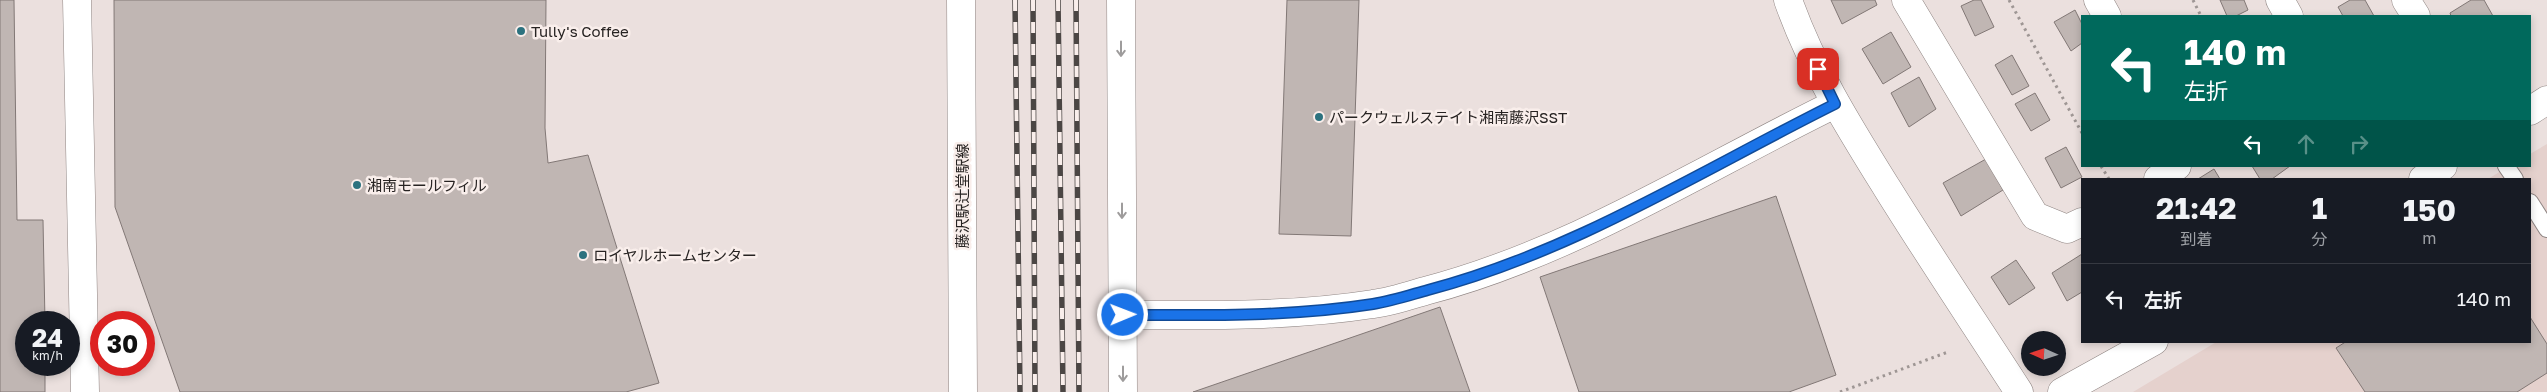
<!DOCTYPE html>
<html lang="ja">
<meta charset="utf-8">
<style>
:root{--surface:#171b24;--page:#20242c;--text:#f1f3f6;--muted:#9ea1a6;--line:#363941}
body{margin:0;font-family:"Golos Text","Noto Sans JP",sans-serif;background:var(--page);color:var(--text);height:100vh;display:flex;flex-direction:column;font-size:19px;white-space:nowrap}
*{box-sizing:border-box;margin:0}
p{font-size:16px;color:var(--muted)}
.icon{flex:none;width:28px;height:28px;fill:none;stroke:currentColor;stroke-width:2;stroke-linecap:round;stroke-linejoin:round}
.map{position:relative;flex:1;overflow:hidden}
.panel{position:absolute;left:2081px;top:178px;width:450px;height:165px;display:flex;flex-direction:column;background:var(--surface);border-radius:0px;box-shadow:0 2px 8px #0003}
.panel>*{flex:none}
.hud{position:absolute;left:2081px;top:15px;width:450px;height:152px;border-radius:0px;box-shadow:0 2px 8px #0003;background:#00695c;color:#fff;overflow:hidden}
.needle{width:32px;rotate:273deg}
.buttons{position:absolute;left:2021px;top:331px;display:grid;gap:10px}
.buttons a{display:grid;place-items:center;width:45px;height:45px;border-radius:50%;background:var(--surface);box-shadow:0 2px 8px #0003;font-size:25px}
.speed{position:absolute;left:15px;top:311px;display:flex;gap:10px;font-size:25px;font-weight:700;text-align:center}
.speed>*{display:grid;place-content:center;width:65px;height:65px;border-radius:50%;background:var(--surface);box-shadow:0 2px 8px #0003;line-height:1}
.speed small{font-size:12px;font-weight:400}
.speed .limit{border:8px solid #d22;background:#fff;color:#111}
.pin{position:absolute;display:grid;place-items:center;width:42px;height:42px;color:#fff;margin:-21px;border-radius:10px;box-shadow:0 2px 8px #0006}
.me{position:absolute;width:55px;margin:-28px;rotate:89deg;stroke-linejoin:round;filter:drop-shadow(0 0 4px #0008)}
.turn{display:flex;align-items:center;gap:18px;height:105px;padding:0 20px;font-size:22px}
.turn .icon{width:65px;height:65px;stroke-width:2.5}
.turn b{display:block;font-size:35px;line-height:42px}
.lanes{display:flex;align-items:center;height:48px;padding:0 20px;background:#0003;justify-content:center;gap:25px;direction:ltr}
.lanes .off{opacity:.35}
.eta{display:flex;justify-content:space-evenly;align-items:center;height:85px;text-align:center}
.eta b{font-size:30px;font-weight:700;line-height:35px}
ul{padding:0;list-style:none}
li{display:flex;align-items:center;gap:15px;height:70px;padding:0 20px;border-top:1px solid var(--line)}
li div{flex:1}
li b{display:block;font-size:19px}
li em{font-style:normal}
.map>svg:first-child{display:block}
.built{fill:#e5d1cd}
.building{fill:#c0b6b3;stroke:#827876}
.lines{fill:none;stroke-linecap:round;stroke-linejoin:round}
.lane-casing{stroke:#8f8583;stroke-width:18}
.street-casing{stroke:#8f8583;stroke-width:29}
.secondary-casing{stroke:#8f8583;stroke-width:29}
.path{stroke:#9e9694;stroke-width:3;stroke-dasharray:2.5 4;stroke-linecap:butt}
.lane{stroke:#fff;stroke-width:16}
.street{stroke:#fff;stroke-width:28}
.secondary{stroke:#fff;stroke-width:28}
.rail-casing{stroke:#4b4644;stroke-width:5.5}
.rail{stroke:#f9eeeb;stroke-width:4;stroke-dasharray:11;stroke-linecap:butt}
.oneway{stroke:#9e9c9c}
.route-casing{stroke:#114b97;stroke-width:12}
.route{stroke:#1a73e8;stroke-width:9}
.poi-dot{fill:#2c727f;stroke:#f9eeeb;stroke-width:2}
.labels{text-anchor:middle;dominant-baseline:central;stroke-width:5;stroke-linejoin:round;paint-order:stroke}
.poi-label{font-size:15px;fill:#272322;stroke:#f9eeeb;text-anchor:start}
.street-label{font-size:15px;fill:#272322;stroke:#f9eeeb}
</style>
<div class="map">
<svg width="2547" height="392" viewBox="0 0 2547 392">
<rect width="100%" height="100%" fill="#ebe0de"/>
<!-- built -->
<path class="built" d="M2547 144V392H2133L2218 341H2530V179H2488L2509 166H2530V154Z"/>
<!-- building -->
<g class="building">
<path d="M0 0H14L17 220H43L45 322H26V365H45V392H0Z"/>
<path d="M114 0H546L545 128 548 163 588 155 659 383 626 392H180L115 207Z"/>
<path d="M1287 0H1359L1351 236 1279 234Z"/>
<path d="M1831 0H1875L1877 5 1842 24Z"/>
<path d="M1974 0H1981L1994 27 1975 36 1961 6Z"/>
<path d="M2220 0H2244L2248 10 2236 16H2227Z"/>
<path d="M2350 0H2365L2374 16H2343L2338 7Z"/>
<path d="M2471 0H2484L2493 16H2451L2450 13Z"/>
<path d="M2075 10 2082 24V43L2071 51 2054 22Z"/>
<path d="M1891 32 1911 67 1883 84 1862 49Z"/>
<path d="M2012 55 2029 86 2012 95 1995 65Z"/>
<path d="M1919 77 1936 109 1909 127 1891 93Z"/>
<path d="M2035 93 2050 120 2031 131 2015 104Z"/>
<path d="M2066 147 2082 177 2061 188 2045 158Z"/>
<path d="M1986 159 2003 190 1961 216 1943 183Z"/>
<path d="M2252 166H2290L2272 179H2260Z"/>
<path d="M2214 169 2220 179H2198Z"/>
<path d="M1776 196 1836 375 1789 392H1579L1540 277Z"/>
<path d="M2082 254V292L2067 301 2052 273Z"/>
<path d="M2016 260 2035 288 2009 305 1991 277Z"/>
<path d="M1440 307 1470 392H1193Z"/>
<path d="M2530 317 2547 344V373L2517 392H2365L2336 348 2347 341H2530Z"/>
</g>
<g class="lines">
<!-- lane casing -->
<g class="lane-casing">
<g id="lane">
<path d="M2506 166 2515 179"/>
<path d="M2530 202 2547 229"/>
</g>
</g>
<!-- street casing -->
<g class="street-casing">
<g id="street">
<path d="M77 0 85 392"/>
<path d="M1121 0 1123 392"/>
<path d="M1788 0C1812 68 1849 127 1887 188 1930 257 1975 324 2019 392"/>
<path d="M1906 0 2035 216 2067 229 2082 222"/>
<path d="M2098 0 2107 16"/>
<path d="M2280 0 2289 16"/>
<path d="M2406 0 2416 16"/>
<path d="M2158 179 2177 166"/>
<path d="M1123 315C1207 315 1290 317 1373 304 1390 302 1408 296 1425 291 1571 253 1700 170 1835 104"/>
</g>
</g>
<!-- secondary casing -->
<g class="secondary-casing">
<g id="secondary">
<path d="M961 0 963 392"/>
<path d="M2530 111 2547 100"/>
<path d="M2423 179 2443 166"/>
<path d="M2062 392 2154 341"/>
</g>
</g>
<!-- path -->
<g class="path">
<path d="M2009 0 2082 133"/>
<path d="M2193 0 2201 16"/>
<path d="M2101 166 2109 179"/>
<path d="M1840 392 1948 352"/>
</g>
<!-- lane -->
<use href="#lane" class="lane"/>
<!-- street -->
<use href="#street" class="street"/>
<!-- secondary -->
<use href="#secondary" class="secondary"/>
<!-- rail casing -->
<g class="rail-casing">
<g id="rail">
<path d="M1015 0 1020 392"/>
<path d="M1033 0 1035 392"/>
<path d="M1058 0 1063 392"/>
<path d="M1076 0 1079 392"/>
</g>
</g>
<!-- rail -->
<use href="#rail" class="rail"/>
</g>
<!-- one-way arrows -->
<defs><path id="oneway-shaft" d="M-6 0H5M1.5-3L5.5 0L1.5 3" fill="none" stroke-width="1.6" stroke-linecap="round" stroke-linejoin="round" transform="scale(1.25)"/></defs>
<g class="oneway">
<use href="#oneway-shaft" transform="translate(1121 49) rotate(90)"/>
<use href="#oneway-shaft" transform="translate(1122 211) rotate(90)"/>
<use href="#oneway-shaft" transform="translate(1123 374) rotate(90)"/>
</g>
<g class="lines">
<!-- route casing -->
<g class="route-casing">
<path id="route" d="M1123 315C1207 315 1290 317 1373 304 1392 301 1410 295 1428 290 1573 252 1702 170 1835 104L1818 69"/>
</g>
<!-- route -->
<use href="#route" class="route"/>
</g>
<!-- markers -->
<g class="poi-dot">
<circle cx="521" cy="31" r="5"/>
<circle cx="1319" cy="117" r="5"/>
<circle cx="357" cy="185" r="5"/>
<circle cx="583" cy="255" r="5"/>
</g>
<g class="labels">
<!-- poi labels -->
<g class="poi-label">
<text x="531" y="31">Tully's Coffee</text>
<text x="1329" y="117">パークウェルステイト湘南藤沢SST</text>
<text x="367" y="185">湘南モールフィル</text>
<text x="593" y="255">ロイヤルホームセンター</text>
</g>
<!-- street labels -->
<g class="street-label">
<text transform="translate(962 196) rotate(-90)">藤沢駅辻堂駅線</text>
</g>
</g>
</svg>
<div class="buttons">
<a><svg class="needle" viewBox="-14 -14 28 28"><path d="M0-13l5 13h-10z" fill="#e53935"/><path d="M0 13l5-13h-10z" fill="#9ea1a6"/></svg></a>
</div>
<div class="speed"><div>24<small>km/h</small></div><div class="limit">30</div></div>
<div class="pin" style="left:1818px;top:69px;background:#d93025"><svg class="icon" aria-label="arrive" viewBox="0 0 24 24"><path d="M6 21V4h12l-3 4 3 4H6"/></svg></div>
<svg class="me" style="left:1123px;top:315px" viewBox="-20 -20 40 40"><circle r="17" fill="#1a73e8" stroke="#fff" stroke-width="3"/><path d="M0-11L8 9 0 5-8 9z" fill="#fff"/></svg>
<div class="hud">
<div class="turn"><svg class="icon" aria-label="left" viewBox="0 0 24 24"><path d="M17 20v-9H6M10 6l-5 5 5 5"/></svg><div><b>140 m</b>左折</div></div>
<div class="lanes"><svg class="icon" aria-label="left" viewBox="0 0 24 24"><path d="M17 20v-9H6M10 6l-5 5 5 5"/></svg><svg class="icon off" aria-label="ahead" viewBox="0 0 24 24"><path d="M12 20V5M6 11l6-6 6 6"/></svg><svg class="icon off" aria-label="right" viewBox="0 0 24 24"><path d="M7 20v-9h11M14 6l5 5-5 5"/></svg></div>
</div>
<section class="panel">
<div class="eta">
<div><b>21:42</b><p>到着</p></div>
<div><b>1</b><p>分</p></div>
<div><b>150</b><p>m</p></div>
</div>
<ul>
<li><svg class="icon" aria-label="left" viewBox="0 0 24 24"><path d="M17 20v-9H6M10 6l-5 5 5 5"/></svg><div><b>左折</b></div><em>140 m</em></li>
</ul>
</section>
</div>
